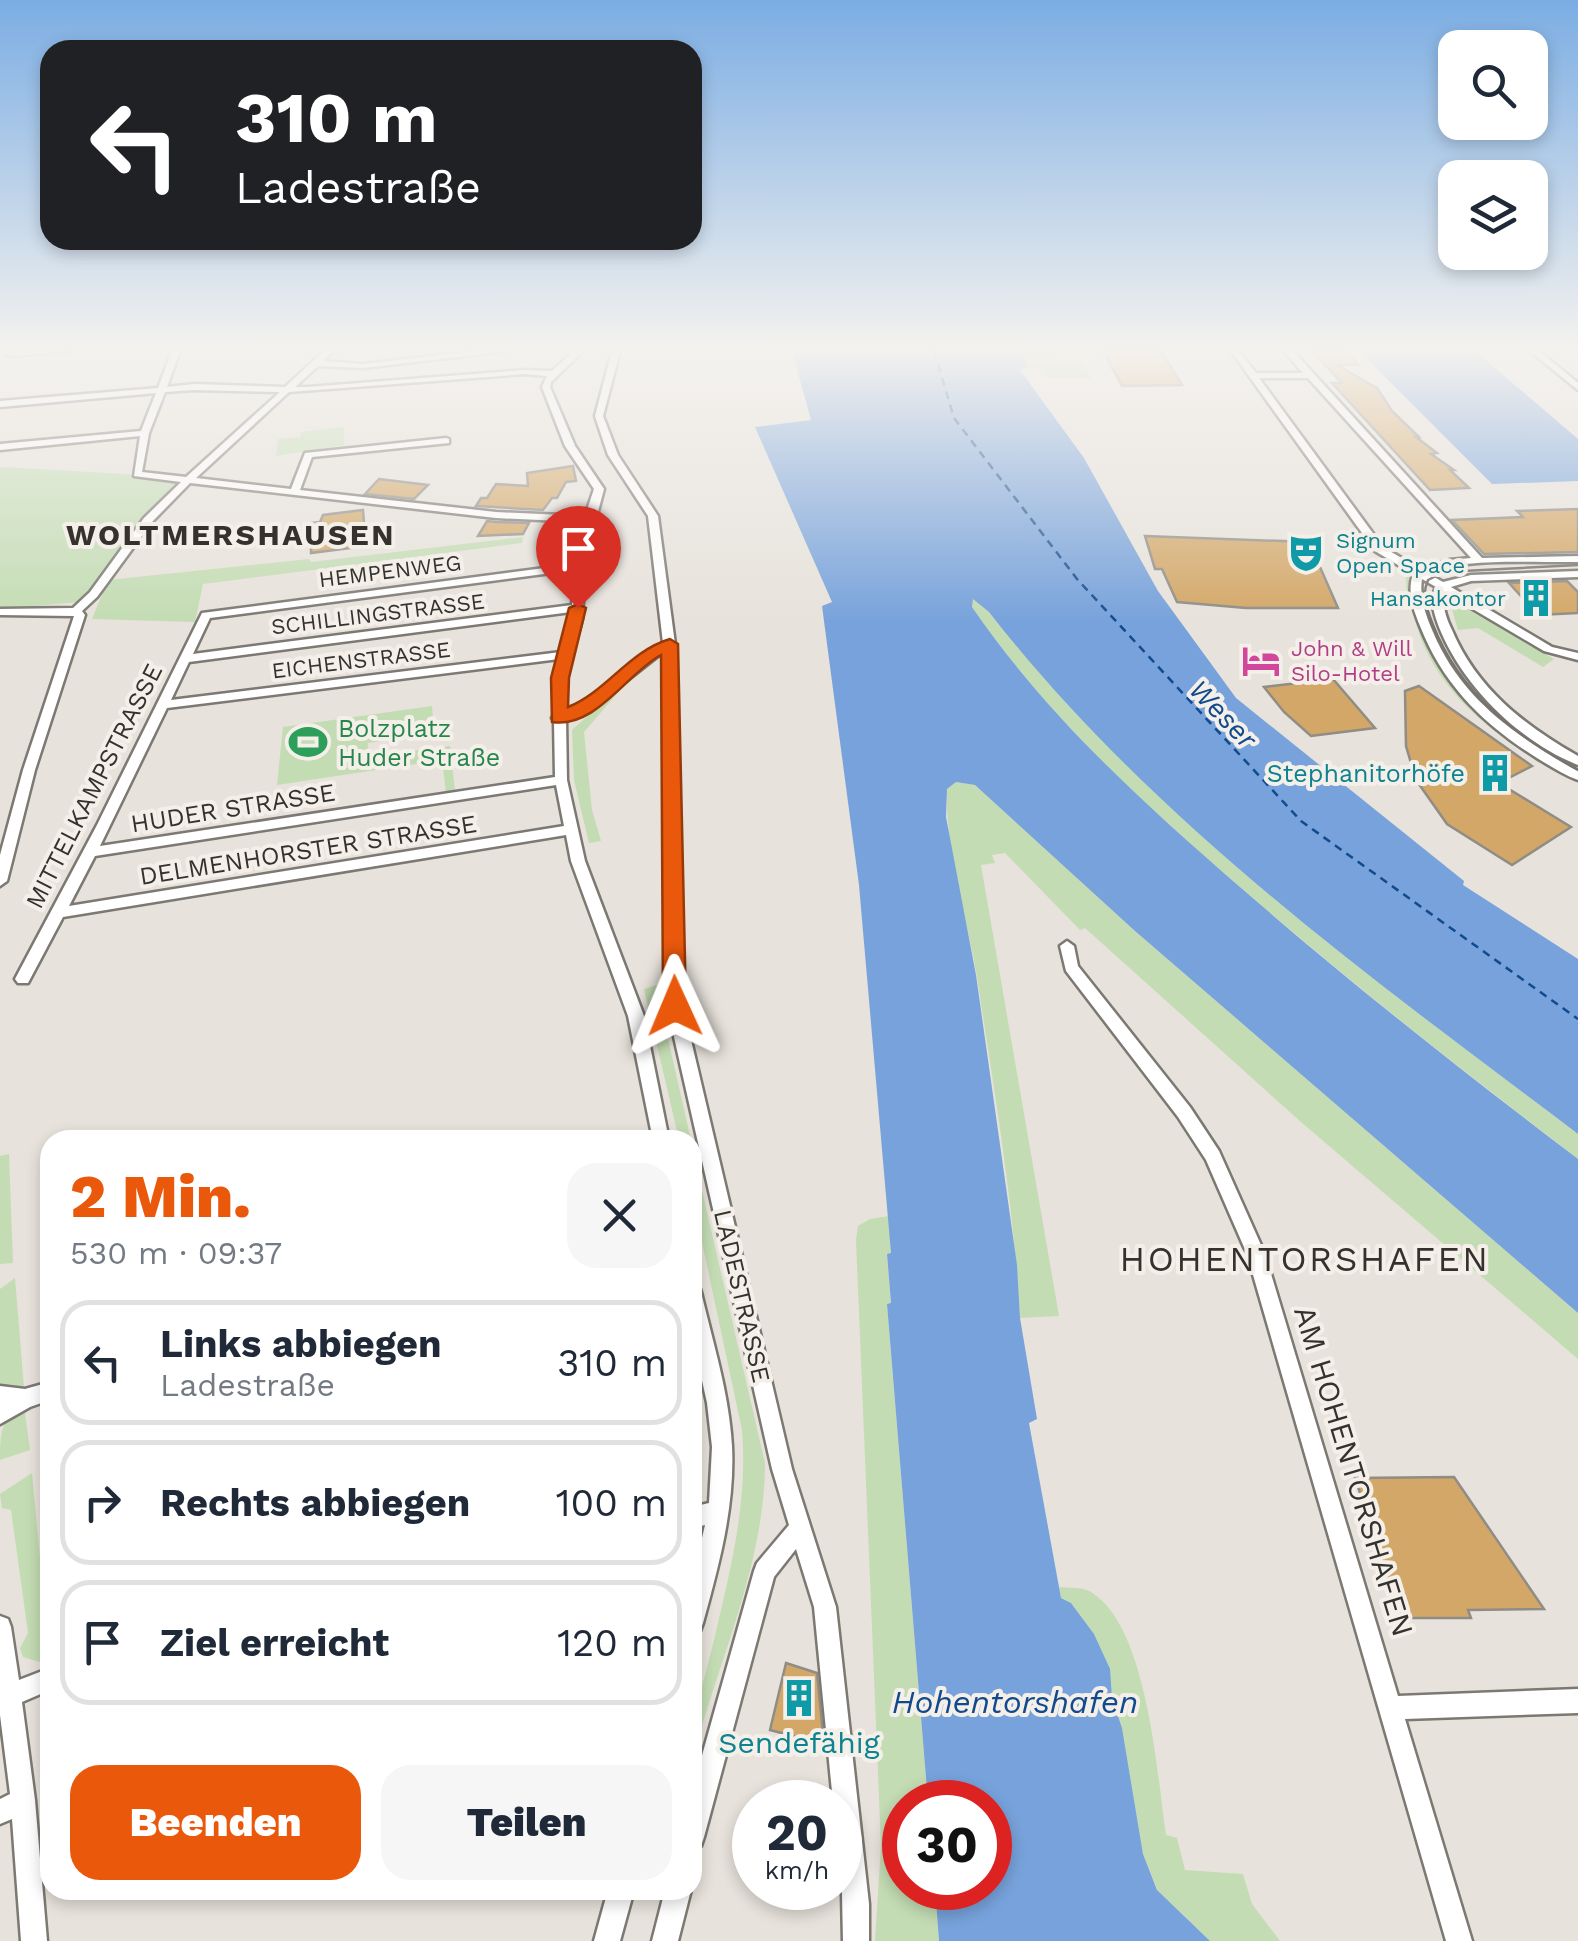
<!DOCTYPE html>
<html lang="de">
<meta charset="utf-8">
<style>
:root{--surface:#fff;--page:#f6f6f7;--text:#1f2937;--muted:#747a83;--line:#e0e1e3;--accent:#ea580c}
body{margin:0;font-family:"Work Sans",sans-serif;background:var(--page);color:var(--text);height:100vh;display:flex;flex-direction:column;font-size:38px;white-space:nowrap}
*{box-sizing:border-box;margin:0}
p{font-size:32px;color:var(--muted)}
.icon{flex:none;width:55px;height:55px;fill:none;stroke:currentColor;stroke-width:2;stroke-linecap:round;stroke-linejoin:round}
.map{position:relative;flex:1;overflow:hidden}
.side{position:absolute;left:40px;top:1130px;width:662px;height:770px;display:flex;flex-direction:column;background:var(--surface);border-radius:30px;box-shadow:0 5px 15px #0003}
.side>*{flex:none}
.banner{position:absolute;left:40px;top:40px;width:662px;height:210px;border-radius:30px;box-shadow:0 5px 15px #0003;background:#202124;color:#fff;overflow:hidden}
.controls{position:absolute;left:1438px;top:30px;display:grid;gap:20px}
.controls a{display:grid;place-items:center;width:110px;height:110px;border-radius:20px;background:var(--surface);box-shadow:0 5px 15px #0003;font-size:50px}
.speed{position:absolute;left:732px;top:1780px;display:flex;gap:20px;font-size:50px;font-weight:700;text-align:center}
.speed>*{display:grid;place-content:center;width:130px;height:130px;border-radius:50%;background:var(--surface);box-shadow:0 5px 15px #0003;line-height:1}
.speed small{font-size:25px;font-weight:400}
.speed .limit{border:15px solid #d22;background:#fff;color:#111}
.pin{position:absolute;display:grid;place-items:center;width:85px;height:85px;color:#fff;margin:-102px -42px;border-radius:50% 50% 50% 0;rotate:-45deg;box-shadow:0 0 10px #0007}
.pin .icon{rotate:45deg}
.me{position:absolute;width:110px;margin:-55px;rotate:359deg;stroke-linejoin:round;filter:drop-shadow(0 0 8px #0008)}
.turn{display:flex;align-items:center;gap:35px;height:210px;padding:0 30px;font-size:45px}
.turn .icon{width:130px;height:130px;stroke-width:2.5}
.turn b{display:block;font-size:70px;line-height:85px}
.round{display:grid;place-items:center;flex:none;width:105px;height:105px;border-radius:30px;background:var(--page)}
.headline{display:flex;align-items:center;justify-content:space-between;height:170px;padding:0 30px}
h1{font-size:60px;font-weight:800;line-height:75px;color:var(--accent)}
.button{display:flex;gap:20px;margin-top:auto;padding:20px 30px}
.button a{flex:1;height:115px;border-radius:30px;background:var(--accent);color:#fff;font-size:40px;font-weight:800;line-height:115px;text-align:center}
.button a+a{background:var(--page);color:var(--text)}
ul{padding:0;list-style:none}
li{display:flex;align-items:center;gap:30px;height:125px;margin:0 20px 15px;padding:0 10px;border:5px solid var(--line);border-radius:30px}
li div{flex:1}
li b{display:block;font-size:38px}
li em{font-style:normal}
.map>svg:first-child{display:block}
.green{fill:#c3dcb3}
.water{fill:#77a2db}
.lines{fill:none;stroke-linecap:round;stroke-linejoin:round}
.ferry{stroke:#124a8e;stroke-width:2.5;stroke-dasharray:8 6;stroke-linecap:butt}
.building{fill:#d3a767;stroke:#908c86;stroke-width:2.5}
.minor-casing{stroke:#7c7872;stroke-width:5}
.minor{fill:#fff;fill-rule:evenodd}
.tram{stroke:#77736f;stroke-width:2.5}
.route{fill:#ea580c;stroke:#983908;stroke-width:2.5}
.labels{text-anchor:middle;dominant-baseline:central;stroke-width:8;stroke-linejoin:round;paint-order:stroke}
.far-culture-label{font-size:22px;fill:#0d838f;stroke:#f4efe8;text-anchor:start}
.far-street-label{font-size:22px;fill:#34322f;stroke:#f4efe8}
.far-hotel-label{font-size:22px;fill:#b23c85;stroke:#f4efe8;text-anchor:start}
.leisure-label{font-size:25px;fill:#27864d;stroke:#f4efe8;text-anchor:start}
.culture-label{font-size:25px;fill:#0d838f;stroke:#f4efe8;text-anchor:end}
.street-label{font-size:25px;fill:#34322f;stroke:#f4efe8}
.water-label{font-size:28px;font-style:italic;fill:#124a8e;stroke:#f4efe8}
.far-district-label{font-size:30px;font-weight:bold;letter-spacing:2.5px;fill:#35312c;stroke:#f4efe8}
.near-street-label{font-size:30px;fill:#34322f;stroke:#f4efe8}
.near-culture-label{font-size:30px;fill:#0d838f;stroke:#f4efe8}
.near-water-label{font-size:32px;font-style:italic;fill:#124a8e;stroke:#f4efe8}
.near-quarter-label{font-size:35px;letter-spacing:2.5px;fill:#35312c;stroke:#f4efe8}
</style>
<div class="map">
<svg width="1578" height="1941" viewBox="0 0 1578 1941">
<rect width="100%" height="100%" fill="#e7e2db"/>
<!-- green -->
<g class="green">
<path d="M1023 351H1048L1051 362 1084 364 1091 379 1047 378 1041 368H1027L1022 363 1026 359Z"/>
<path d="M344 427V445L276 456 278 439 300 437 301 432Z"/>
<path d="M0 467 127 474 177 484 139 521 80 602 0 609Z"/>
<path d="M523 537 522 543 203 584 195 622 92 619 108 580 309 559 311 562Z"/>
<path d="M1406 570 1411 575C1410 593 1415 608 1421 627 1442 693 1496 726 1550 764L1551 769C1492 732 1437 694 1416 624 1411 607 1404 589 1406 570Z"/>
<path d="M973 598 989 612C1150 819 1370 977 1578 1134V1159C1465 1072 1353 985 1245 891 1145 805 1047 717 972 607Z"/>
<path d="M1457 605 1465 608 1554 659 1543 667 1478 628 1458 630 1451 606Z"/>
<path d="M654 661 620 690 584 732 592 810 601 841 589 843 574 780 572 730 647 663Z"/>
<path d="M432 706 434 733 368 743 367 757 450 746 455 791 446 793 442 760 277 785 283 727Z"/>
<path d="M956 782 975 785 1135 931 1578 1313V1359L1301 1122 1085 928 1080 930 1005 853 992 855 995 863 981 865 1059 1316 1020 1318C1014 1204 994 1090 977 977 967 915 945 852 947 789Z"/>
<path d="M661 984 668 1039 691 1140H679L644 989Z"/>
<path d="M692 1147 765 1463C765 1563 718 1662 693 1758 692 1715 705 1677 715 1636 731 1567 748 1501 742 1430L693 1200Z"/>
<path d="M9 1154 13 1263 0 1264V1156Z"/>
<path d="M889 1216 891 1254 887 1255 891 1304 887 1305 928 1802H905V1888H935L939 1941H875L881 1846 856 1240 858 1226 870 1219Z"/>
<path d="M15 1278 24 1388H0V1289Z"/>
<path d="M24 1406 30 1450 0 1460C0 1433 0 1420 24 1406Z"/>
<path d="M32 1473 50 1665 23 1657 20 1648 28 1633 11 1510 2 1508 0 1494Z"/>
<path d="M1059 1587C1068 1588 1082 1587 1089 1591 1148 1623 1157 1775 1166 1835L1177 1838 1185 1870 1243 1874 1252 1904 1280 1941H1210L1158 1891 1143 1854 1122 1728 1112 1699 1109 1669 1094 1634 1071 1603 1061 1598Z"/>
</g>
<!-- water -->
<g class="water">
<path d="M792 351H1023L1027 368 1020 370 1084 458 1158 591 1236 698 1464 881 1463 885 1578 959V1134C1370 977 1150 819 989 612L973 599 972 607C1046 715 1141 801 1240 887 1349 982 1462 1071 1578 1159V1313L1135 931 975 785 956 782 947 789 946 817 976 975 1017 1265 1020 1318 1037 1419 1029 1423 1061 1598 1071 1603 1094 1634 1110 1669 1112 1698 1122 1728 1143 1854 1157 1890 1210 1941H939L935 1888H990V1802H928L887 1304 891 1303 887 1254 891 1253 859 885 822 606 832 602 755 427 811 420Z"/>
<path d="M1359 351H1475L1578 439V481L1492 484Z"/>
</g>
<g class="lines">
<!-- ferry -->
<path class="ferry" d="M934 351 954 418 1077 579 1301 821 1578 1019"/>
</g>
<!-- building -->
<g class="building">
<path d="M1103 351H1161L1182 385 1122 386Z"/>
<path d="M1312 351H1346L1359 365H1337L1377 388 1392 411 1419 437H1416L1437 453 1431 454 1454 470H1450L1469 488 1430 490 1332 383H1342Z"/>
<path d="M573 466 576 481 566 482 557 498H552L543 510 476 506 481 498H487L496 484 528 486 527 473Z"/>
<path d="M379 479 428 485 414 499 365 494Z"/>
<path d="M1578 509V552L1484 554 1452 520 1523 517 1517 511Z"/>
<path d="M363 510 364 523 357 524 359 547 311 553V523L320 522 323 515Z"/>
<path d="M487 521 496 522 529 523 523 534 478 536Z"/>
<path d="M1145 536 1309 542 1338 608H1246L1177 602 1162 569H1155Z"/>
<path d="M1567 581 1578 592V613L1538 615 1509 583Z"/>
<path d="M1333 679 1375 728 1311 736 1284 712 1264 687Z"/>
<path d="M1419 686 1532 766 1499 783 1571 827 1512 865 1447 824 1416 780 1406 746 1405 691Z"/>
<path d="M1454 1477 1544 1609 1468 1610 1471 1618H1402L1355 1478Z"/>
<path d="M786 1663 817 1673 824 1744 770 1730Z"/>
</g>
<g class="lines">
<!-- minor casing -->
<g class="minor-casing">
<g id="minor">
<path d="M14 351H70L9 356 5 354Z"/>
<path d="M172 351H180L167 387 194 384 285 387 324 351H333L323 361 363 364 478 351H508L363 368 318 366 295 387H308L525 370 552 371 574 351H583L551 382 550 387 575 446 604 489 596 519 587 540 582 619 566 678V711C603 694 628 662 663 643L648 516 608 455 595 416 612 351H620L603 416 618 455 658 516 675 644 683 1006 792 1469 836 1607 869 1904V1941H843L840 1802H833L814 1607 796 1549 774 1577 704 1837 701 1846 692 1849V1791L754 1571 757 1563 789 1525 772 1469 667 1006 663 652 593 707 566 719 567 780 585 861 644 1016 669 1140H653L628 1016 571 861 566 835 63 917 28 983H18L15 979 97 825 202 613 575 564 577 540 583 522 496 518 190 483 152 522 97 597 82 611 85 615 35 770 7 881 0 886V855L23 770 74 616 0 615V609L73 608 90 592 144 518 181 482 134 476 140 436 0 450V444L141 431 156 393 0 407V401L158 388ZM525 374 547 376 542 387 565 446 594 489 585 516 496 512 300 490 312 457 449 443V439L446 438 305 453 291 489 196 478 289 392ZM194 390 280 392 186 477 142 472 149 433 165 392ZM574 570 572 605 193 654 210 618ZM571 612 561 652 171 700 189 662ZM559 659 554 678V715L552 718 554 721 555 777 100 846 167 708ZM556 785 564 826 69 906 95 856Z"/>
<path d="M1231 351H1239L1256 373H1303L1284 351H1293L1482 558 1578 556V562C1536 563 1464 557 1427 573L1443 582 1471 575 1578 571V577L1471 581 1451 587 1552 647 1578 653V660L1544 651 1444 592C1442 606 1446 618 1452 630 1477 689 1524 725 1578 756V765C1521 743 1465 688 1441 632 1435 617 1429 602 1436 587L1422 579C1419 598 1426 615 1433 632 1461 699 1517 737 1578 771V780C1564 775 1550 766 1537 758 1484 725 1443 685 1420 626 1413 609 1407 592 1413 574L1375 551ZM1259 378H1308L1471 558 1450 560 1420 569 1383 547Z"/>
<path d="M1530 351H1539L1578 383V390Z"/>
<path d="M1067 941 1074 946 1078 966 1190 1107 1219 1151 1265 1254 1398 1696 1578 1689V1713L1405 1719 1472 1941H1446L1247 1254 1206 1160 1178 1117 1066 971 1060 946Z"/>
<path d="M692 1284 699 1286 701 1292C713 1343 729 1393 732 1446 735 1506 719 1565 703 1623L700 1631 692 1634V1581L705 1525 692 1528V1507L709 1503 712 1447 707 1403 692 1335Z"/>
<path d="M50 1382V1400L30 1407 0 1424V1386L25 1389Z"/>
<path d="M0 1616 8 1619 11 1627 19 1680 50 1668V1690L22 1702 35 1800 47 1941H21L12 1819 0 1824V1799L10 1794 0 1715Z"/>
<path d="M608 1890H634L620 1941H594Z"/>
<path d="M665 1890H691L678 1941H652Z"/>
</g>
</g>
<!-- minor -->
<use href="#minor" class="minor"/>
<!-- tram -->
<path class="tram" d="M1578 565 1444 572 1428 580C1421 596 1427 609 1433 625 1460 694 1515 735 1578 770"/>
</g>
<!-- sky -->
<linearGradient id="sky" x2="0" y2="1"><stop stop-color="#7bade3"/><stop offset="0.56" stop-color="#f4f2ef"/><stop offset="1" stop-color="#f4f2ef" stop-opacity="0"/></linearGradient>
<rect width="1578" height="623" fill="url(#sky)"/>
<!-- route -->
<path class="route" d="M578 604 586 608 569 678 568 707C606 692 629 651 670 639L678 644 686 1006 675 1015 663 1006 661 655C627 673 596 729 552 722L551 678 569 608Z"/>
<!-- icons -->
<defs>
<g id="theatre-bare" transform="scale(3)"><path d="M-5-5.5Q0-4 5-5.5V0Q5 5 0 6Q-5 5-5 0ZM-3.3-2.5H-1v1.5H-3.3ZM1-2.5H3.3v1.5H1ZM-2.8 1Q0 5.5 2.8 1Z" fill="#0f9aa8" stroke="#f4efe8" stroke-width="2.5" paint-order="stroke"/></g>
<g id="building-bare" transform="scale(3)"><path d="M-4-6H4V6H1V3H-1V6H-4ZM-2.5-4.3h1.7v1.8h-1.7ZM.8-4.3h1.7v1.8H.8ZM-2.5-1h1.7V.8h-1.7ZM.8-1h1.7V.8H.8Z" fill="#0f9aa8" stroke="#f4efe8" stroke-width="2.5" paint-order="stroke"/></g>
<g id="hotel-bare" transform="scale(3)"><path d="M-6-4.5h1.5V1H6V5H4.5V3h-9V5H-6ZM-4 0a1.8 1.8 0 1 1 3.6 0ZM.5 0V-2.5h3Q6-2.5 6 0Z" fill="#d1479c" stroke="#f4efe8" stroke-width="2.5" paint-order="stroke"/></g>
<g id="stadium-bare" transform="scale(3)"><path d="M0-5a6.5 5 0 1 0 0 10a6.5 5 0 1 0 0-10ZM-3.5-1.8h7v3.6h-7Z" fill="#2e9e5b" stroke="#f4efe8" stroke-width="2.5" paint-order="stroke"/></g>
</defs>
<g fill-rule="evenodd">
<use href="#theatre-bare" x="1306" y="553"/>
<use href="#building-bare" x="1536" y="598"/>
<use href="#hotel-bare" x="1261" y="661"/>
<use href="#stadium-bare" x="308" y="742"/>
<use href="#building-bare" x="1495" y="773"/>
<use href="#building-bare" x="799" y="1698"/>
</g>
<g class="labels">
<!-- far-culture labels -->
<g class="far-culture-label">
<text x="1336" y="540">Signum<tspan x="1336" dy="25">Open Space</tspan></text>
<text x="1506" y="598" text-anchor="end">Hansakontor</text>
</g>
<!-- far-street labels -->
<g class="far-street-label">
<text transform="translate(390 571) rotate(-7)">HEMPENWEG</text>
<text transform="translate(378 614) rotate(-7)">SCHILLINGSTRASSE</text>
<text transform="translate(361 660) rotate(-7)">EICHENSTRASSE</text>
</g>
<!-- far-hotel labels -->
<g class="far-hotel-label">
<text x="1291" y="648">John &amp; Will<tspan x="1291" dy="25">Silo-Hotel</tspan></text>
</g>
<!-- leisure labels -->
<g class="leisure-label">
<text x="338" y="728">Bolzplatz<tspan x="338" dy="29">Huder Straße</tspan></text>
</g>
<!-- culture labels -->
<g class="culture-label">
<text x="1465" y="773">Stephanitorhöfe</text>
</g>
<!-- street labels -->
<g class="street-label">
<text transform="translate(94 786) rotate(-63)">MITTELKAMPSTRASSE</text>
<text transform="translate(233 808) rotate(-9)">HUDER STRASSE</text>
<text transform="translate(308 850) rotate(-9)">DELMENHORSTER STRASSE</text>
<text transform="translate(742 1296) rotate(77)">LADESTRASSE</text>
</g>
<!-- water labels -->
<g class="water-label">
<text transform="translate(1223 714) rotate(46)">Weser</text>
</g>
<!-- far-district labels -->
<g class="far-district-label">
<text x="231" y="534">WOLTMERSHAUSEN</text>
</g>
<!-- near-street labels -->
<g class="near-street-label">
<text transform="translate(1354 1471) rotate(73)">AM HOHENTORSHAFEN</text>
</g>
<!-- near-culture labels -->
<g class="near-culture-label">
<text x="799" y="1742">Sendefähig</text>
</g>
<!-- near-water labels -->
<g class="near-water-label">
<text x="1015" y="1702">Hohentorshafen</text>
</g>
<!-- near-quarter labels -->
<g class="near-quarter-label">
<text x="1305" y="1259">HOHENTORSHAFEN</text>
</g>
</g>
</svg>
<div class="controls">
<a><svg class="icon" aria-label="search" viewBox="0 0 24 24"><circle cx="10" cy="10" r="6"/><path d="M15 15l6 6"/></svg></a>
<a><svg class="icon" aria-label="layers" viewBox="0 0 24 24"><path d="M12 4l9 5-9 5-9-5zM3 14l9 5 9-5"/></svg></a>
</div>
<div class="speed"><div>20<small>km/h</small></div><div class="limit">30</div></div>
<div class="pin" style="left:578px;top:608px;background:#d93025"><svg class="icon" aria-label="arrive" viewBox="0 0 24 24"><path d="M6 21V4h12l-3 4 3 4H6"/></svg></div>
<svg class="me" style="left:675px;top:1006px" viewBox="-20 -20 40 40"><path d="M0-17L14 15 0 8-14 15z" fill="#ea580c" stroke="#fff" stroke-width="4"/></svg>
<div class="banner">
<div class="turn"><svg class="icon" aria-label="left" viewBox="0 0 24 24"><path d="M17 20v-9H6M10 6l-5 5 5 5"/></svg><div><b>310 m</b>Ladestraße</div></div>
</div>
<section class="side">
<div class="headline"><div><h1>2 Min.</h1><p>530 m · 09:37</p></div><a class="round"><svg class="icon" aria-label="close" viewBox="0 0 24 24"><path d="M6 6l12 12M18 6L6 18"/></svg></a></div>
<ul>
<li><svg class="icon" aria-label="left" viewBox="0 0 24 24"><path d="M17 20v-9H6M10 6l-5 5 5 5"/></svg><div><b>Links abbiegen</b><p>Ladestraße</p></div><em>310 m</em></li>
<li><svg class="icon" aria-label="right" viewBox="0 0 24 24"><path d="M7 20v-9h11M14 6l5 5-5 5"/></svg><div><b>Rechts abbiegen</b></div><em>100 m</em></li>
<li><svg class="icon" aria-label="arrive" viewBox="0 0 24 24"><path d="M6 21V4h12l-3 4 3 4H6"/></svg><div><b>Ziel erreicht</b></div><em>120 m</em></li>
</ul>
<div class="button"><a>Beenden</a><a>Teilen</a></div>
</section>
</div>
